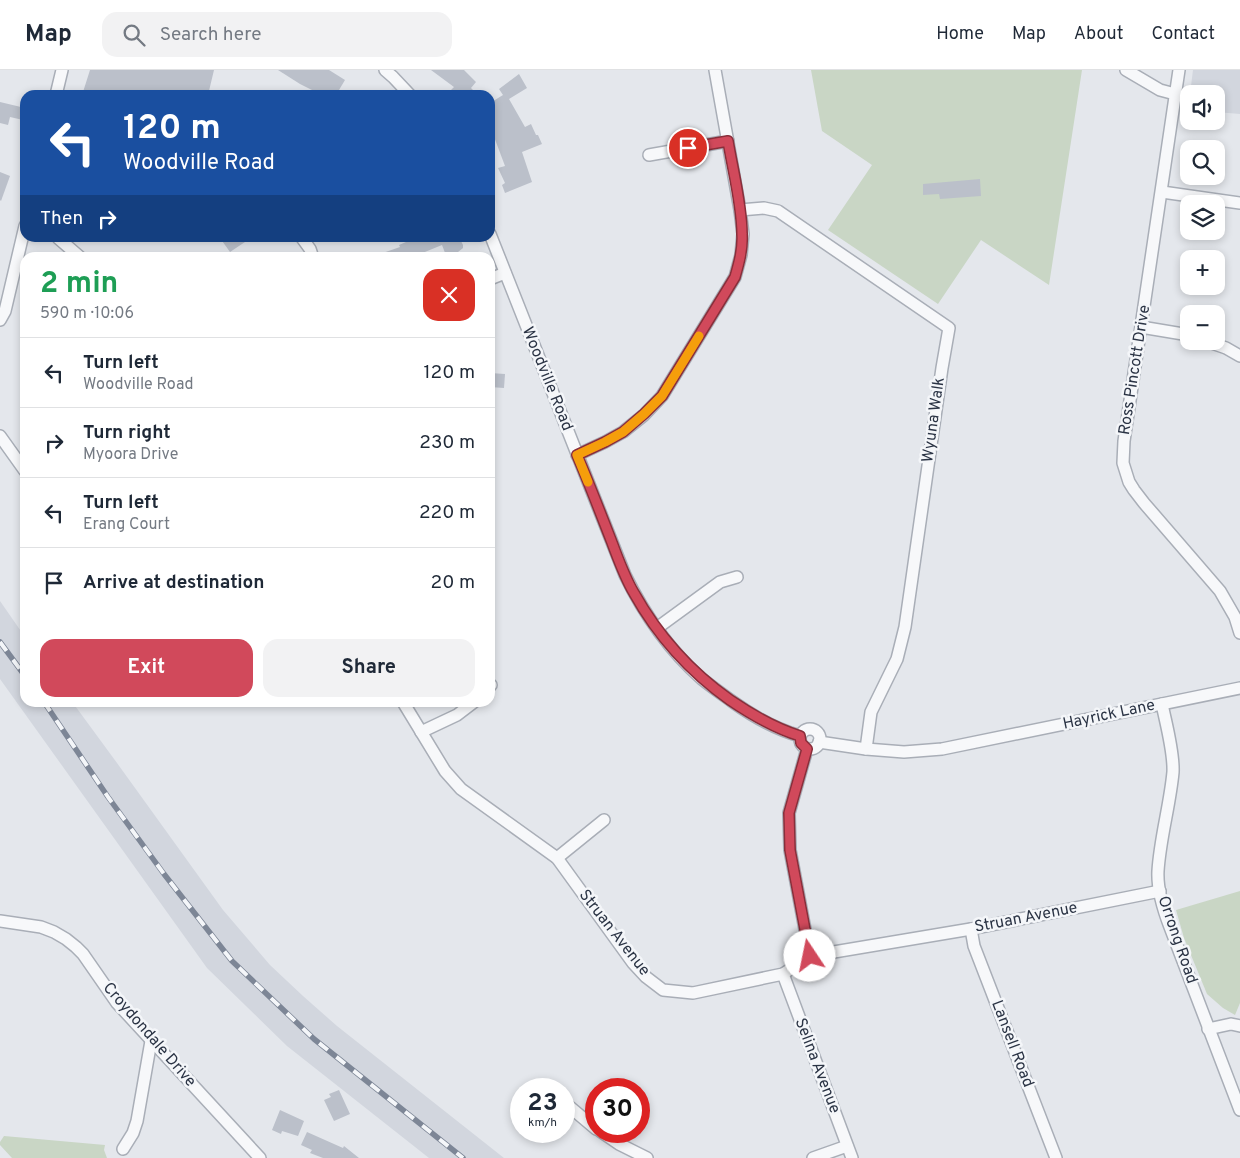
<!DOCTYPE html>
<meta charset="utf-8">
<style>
:root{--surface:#fff;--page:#f2f2f3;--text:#1f2937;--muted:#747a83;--line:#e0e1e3;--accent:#d1495b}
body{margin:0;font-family:Overpass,sans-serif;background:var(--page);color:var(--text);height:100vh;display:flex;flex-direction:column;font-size:19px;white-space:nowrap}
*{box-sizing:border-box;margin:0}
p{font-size:16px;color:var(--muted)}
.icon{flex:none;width:28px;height:28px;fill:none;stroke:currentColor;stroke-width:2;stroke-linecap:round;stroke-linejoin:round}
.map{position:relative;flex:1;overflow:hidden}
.side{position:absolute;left:20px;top:182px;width:475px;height:455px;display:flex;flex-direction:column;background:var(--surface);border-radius:15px;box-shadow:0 2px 8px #0003}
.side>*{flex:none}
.hud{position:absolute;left:20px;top:20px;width:475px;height:152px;border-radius:15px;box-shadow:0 2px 8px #0003;background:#1a4fa0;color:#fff;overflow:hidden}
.controls{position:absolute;left:1180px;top:15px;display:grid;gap:10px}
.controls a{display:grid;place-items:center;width:45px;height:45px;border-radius:10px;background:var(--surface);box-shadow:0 2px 8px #0003;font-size:25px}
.speed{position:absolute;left:510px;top:1008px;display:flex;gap:10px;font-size:25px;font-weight:700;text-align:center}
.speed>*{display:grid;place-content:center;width:65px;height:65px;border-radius:50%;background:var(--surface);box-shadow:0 2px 8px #0003;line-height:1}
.speed small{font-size:12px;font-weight:400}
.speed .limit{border:8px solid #d22;background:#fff;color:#111}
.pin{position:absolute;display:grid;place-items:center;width:42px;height:42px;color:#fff;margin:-21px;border:2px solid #fff;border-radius:50%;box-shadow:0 1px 5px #0007}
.me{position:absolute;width:55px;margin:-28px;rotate:349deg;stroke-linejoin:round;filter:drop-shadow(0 0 4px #0008)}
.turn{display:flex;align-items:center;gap:18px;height:105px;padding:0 20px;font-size:22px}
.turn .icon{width:65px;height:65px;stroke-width:2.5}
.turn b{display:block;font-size:35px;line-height:42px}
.then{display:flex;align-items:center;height:48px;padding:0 20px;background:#0003;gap:10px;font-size:19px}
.round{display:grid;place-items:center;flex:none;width:52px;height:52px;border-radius:15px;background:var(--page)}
.summary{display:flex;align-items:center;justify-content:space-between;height:85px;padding:0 20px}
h1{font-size:30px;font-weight:700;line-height:38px;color:#1e9e55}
.action{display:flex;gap:10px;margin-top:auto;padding:10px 20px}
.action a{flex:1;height:58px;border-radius:15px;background:var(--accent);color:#fff;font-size:20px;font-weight:700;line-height:58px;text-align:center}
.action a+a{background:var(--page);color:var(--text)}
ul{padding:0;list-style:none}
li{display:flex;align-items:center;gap:15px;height:70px;padding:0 20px;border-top:1px solid var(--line)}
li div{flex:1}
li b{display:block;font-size:19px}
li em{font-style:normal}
header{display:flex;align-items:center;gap:30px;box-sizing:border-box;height:70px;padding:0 25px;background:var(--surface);border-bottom:1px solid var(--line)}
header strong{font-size:24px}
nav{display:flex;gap:28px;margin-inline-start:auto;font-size:18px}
.search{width:350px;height:45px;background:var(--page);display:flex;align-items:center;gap:12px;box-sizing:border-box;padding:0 18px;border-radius:15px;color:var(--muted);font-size:19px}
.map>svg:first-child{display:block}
.built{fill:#d2d6de}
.green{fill:#c9d6c5}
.building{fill:#bbc0ca}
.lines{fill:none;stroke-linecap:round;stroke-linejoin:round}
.minor-casing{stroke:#a9aeb7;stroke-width:14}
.minor{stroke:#f7f8fa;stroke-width:11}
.rail-casing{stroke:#7d8696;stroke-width:5.5}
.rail{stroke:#f4f6f9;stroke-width:4;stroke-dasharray:11;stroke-linecap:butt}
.route-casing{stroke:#882f3b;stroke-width:12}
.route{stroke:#d1495b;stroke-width:9}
.slow{stroke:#f59e0b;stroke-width:9}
.labels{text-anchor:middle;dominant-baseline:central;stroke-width:5;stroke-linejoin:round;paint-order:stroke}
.street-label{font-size:16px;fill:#2b3445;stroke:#f4f6f9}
</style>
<header>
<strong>Map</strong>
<div class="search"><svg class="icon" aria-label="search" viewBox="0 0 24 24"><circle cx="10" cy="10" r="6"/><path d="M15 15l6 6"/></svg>Search here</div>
<nav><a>Home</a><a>Map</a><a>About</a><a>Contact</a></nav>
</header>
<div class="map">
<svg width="1240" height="1088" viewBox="0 0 1240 1088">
<rect width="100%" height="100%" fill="#e4e7ec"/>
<!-- built -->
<g class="built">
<path d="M1193 0H1240V44L1216 42V24H1190Z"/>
<path d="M0 531 25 567V632L73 633 117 693 223 840 270 895 303 926 337 956 504 1088H429L287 976 207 898 0 609Z"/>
</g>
<!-- green -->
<g class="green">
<path d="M811 0H1082L1049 215 981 170 938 234 828 160 872 95 822 61Z"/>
<path d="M1240 821V933L1235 945 1223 938 1207 924 1184 868 1176 840Z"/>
<path d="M4 1066 105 1075 104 1080 107 1088H12L0 1075V1072Z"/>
</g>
<!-- building -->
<g class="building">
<path d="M90 0H214L208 25H85V23L83 22Z"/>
<path d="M278 0H329L345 10 336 25H322L300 14Z"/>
<path d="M431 0H464L476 12 471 18 478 25H446L454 17Z"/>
<path d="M519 4 527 18 509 29 525 57 531 54 536 65H538L542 74 522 82 532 112 505 123 502 115 505 113 498 98 505 96 490 56V33L503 25 499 19Z"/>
<path d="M0 32 25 38 23 50 10 47 8 55 0 53Z"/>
<path d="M0 102 10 106 1 131 0 130Z"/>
<path d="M980 109 981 126 940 129 939 124 923 125V114Z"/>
<path d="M220 168H251L230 182Z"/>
<path d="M404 168H461L460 169 463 175V178L458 182 460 188H447L442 175 420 184 421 188H374V186L400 177 399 175 406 172Z"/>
<path d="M490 303 505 304 504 318 490 317Z"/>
<path d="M339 1020 350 1044 334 1051 324 1030 331 1027 329 1024Z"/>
<path d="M280 1040 304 1051 298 1066 282 1061 281 1064 272 1060Z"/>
<path d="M307 1062 343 1078 344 1076 359 1088H323L310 1083 312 1080 301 1075Z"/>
</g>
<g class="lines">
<!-- minor casing -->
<g class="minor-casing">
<g id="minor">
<path d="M385 0 393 7 410 25"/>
<path d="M1126 0 1160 20 1175 24"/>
<path d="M1179 0 1124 371 1123 393 1129 412 1134 420 1144 433 1220 521 1235 547 1240 563"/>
<path d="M56 25 62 0"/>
<path d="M649 85 728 71"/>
<path d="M1162 122 1240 133"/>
<path d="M740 140 764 138 778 141 949 258 942 298 905 557 897 589 871 642 866 679"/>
<path d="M490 164 625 505C644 544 669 580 702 609 712 617 722 624 733 632 754 647 775 659 800 666"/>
<path d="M58 168 81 188"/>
<path d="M302 168 310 179 313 188"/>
<path d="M490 209 505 203"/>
<path d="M0 250 5 241 25 156"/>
<path d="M1141 257 1189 265"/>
<path d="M1206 271 1226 278 1240 286"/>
<path d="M0 366 25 401"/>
<path d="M577 385 605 372 623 362 644 345 662 326 735 207 741 185 743 164 740 140 715 0"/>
<path d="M657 558 720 512 737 507"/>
<path d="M490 616 491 615"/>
<path d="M403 632 445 701 461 719 557 788 633 893 646 907 663 920 693 923 783 904 810 886 971 859 1160 821"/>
<path d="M1162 634C1166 654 1174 682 1173 702 1170 735 1160 768 1158 801 1157 820 1163 839 1170 857L1240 1040"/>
<circle cx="810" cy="669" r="10"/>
<path d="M421 662 457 645 474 632"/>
<path d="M819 672 866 679 904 682 942 679 1240 618"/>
<path d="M807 679 789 743 790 780 810 886"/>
<path d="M557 788 604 750"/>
<path d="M0 851 41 857 54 862 66 869 76 877 83 884 117 933 260 1088"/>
<path d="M971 859 974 876 1056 1088"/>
<path d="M783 904 852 1088"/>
<path d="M1208 959 1231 954 1240 956"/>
<path d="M564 1032 596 1059"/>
<path d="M600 1061 619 1074 647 1088"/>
<path d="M123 1079 133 1063 137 1051 151 971"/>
<path d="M813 1088 847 1076"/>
</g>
</g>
<!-- minor -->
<use href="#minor" class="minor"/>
<!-- rail casing -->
<g class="rail-casing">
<g id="rail">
<path d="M0 572 25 606"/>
<path d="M44 632 108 727 164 804 232 891 314 969 463 1088"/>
</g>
</g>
<!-- rail -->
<use href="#rail" class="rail"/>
</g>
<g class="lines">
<!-- route casing -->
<g class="route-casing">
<path id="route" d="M688 78 728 71C733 101 742 135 742 164 743 179 739 193 735 207L662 326 644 344 623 362 605 372 577 385C589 413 600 442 611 470 618 488 624 506 634 523 658 566 689 601 730 630 752 645 774 658 800 666L801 673 807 679 789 743 790 780 810 886"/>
</g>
<!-- route -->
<use href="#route" class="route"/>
<!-- slow -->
<path class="slow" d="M588 412 577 385 605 372 623 362 644 344 662 326 699 266"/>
</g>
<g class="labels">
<!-- street labels -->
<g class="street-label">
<text transform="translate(1135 300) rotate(-81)">Ross Pincott Drive</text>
<text transform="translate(547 309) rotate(68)">Woodville Road</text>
<text transform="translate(934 350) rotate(-82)">Wyuna Walk</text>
<text transform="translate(1109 645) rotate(-12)">Hayrick Lane</text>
<text transform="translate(1026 848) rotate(-11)">Struan Avenue</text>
<text transform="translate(614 863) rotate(52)">Struan Avenue</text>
<text transform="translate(1177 870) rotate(71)">Orrong Road</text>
<text transform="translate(149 965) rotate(49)">Croydondale Drive</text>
<text transform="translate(1012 974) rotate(69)">Lansell Road</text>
<text transform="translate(817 996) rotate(69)">Selina Avenue</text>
</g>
</g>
</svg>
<div class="controls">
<a><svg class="icon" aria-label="sound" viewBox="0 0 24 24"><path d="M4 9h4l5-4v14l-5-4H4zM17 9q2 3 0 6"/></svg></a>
<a><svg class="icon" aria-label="search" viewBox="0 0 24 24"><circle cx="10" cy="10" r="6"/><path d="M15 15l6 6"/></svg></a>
<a><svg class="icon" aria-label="layers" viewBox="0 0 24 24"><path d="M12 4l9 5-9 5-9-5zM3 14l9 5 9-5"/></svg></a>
<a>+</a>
<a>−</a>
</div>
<div class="speed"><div>23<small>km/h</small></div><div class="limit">30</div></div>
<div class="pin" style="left:688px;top:78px;background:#d93025"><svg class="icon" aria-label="arrive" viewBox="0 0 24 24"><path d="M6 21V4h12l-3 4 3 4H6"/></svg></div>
<svg class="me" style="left:810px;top:886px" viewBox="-20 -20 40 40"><circle r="19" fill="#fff"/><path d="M0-13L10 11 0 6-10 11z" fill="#d1495b"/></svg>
<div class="hud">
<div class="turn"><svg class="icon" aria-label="left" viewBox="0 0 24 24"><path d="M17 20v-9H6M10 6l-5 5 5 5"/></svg><div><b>120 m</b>Woodville Road</div></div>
<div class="then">Then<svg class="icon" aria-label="right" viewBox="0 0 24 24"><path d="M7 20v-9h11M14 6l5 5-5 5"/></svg></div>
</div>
<section class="side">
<div class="summary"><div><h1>2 min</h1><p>590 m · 10:06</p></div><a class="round" style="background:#d93025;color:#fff"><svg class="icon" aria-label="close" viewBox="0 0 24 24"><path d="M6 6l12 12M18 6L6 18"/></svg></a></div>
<ul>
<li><svg class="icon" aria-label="left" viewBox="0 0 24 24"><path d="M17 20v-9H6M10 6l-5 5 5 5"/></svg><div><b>Turn left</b><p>Woodville Road</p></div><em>120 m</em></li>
<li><svg class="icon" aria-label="right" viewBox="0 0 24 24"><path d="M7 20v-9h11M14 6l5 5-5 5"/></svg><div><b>Turn right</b><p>Myoora Drive</p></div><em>230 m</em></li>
<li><svg class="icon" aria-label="left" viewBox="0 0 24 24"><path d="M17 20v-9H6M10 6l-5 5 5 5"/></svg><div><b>Turn left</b><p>Erang Court</p></div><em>220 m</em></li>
<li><svg class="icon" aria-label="arrive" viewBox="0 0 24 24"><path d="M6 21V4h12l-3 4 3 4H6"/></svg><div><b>Arrive at destination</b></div><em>20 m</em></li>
</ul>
<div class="action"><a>Exit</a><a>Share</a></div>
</section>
</div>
